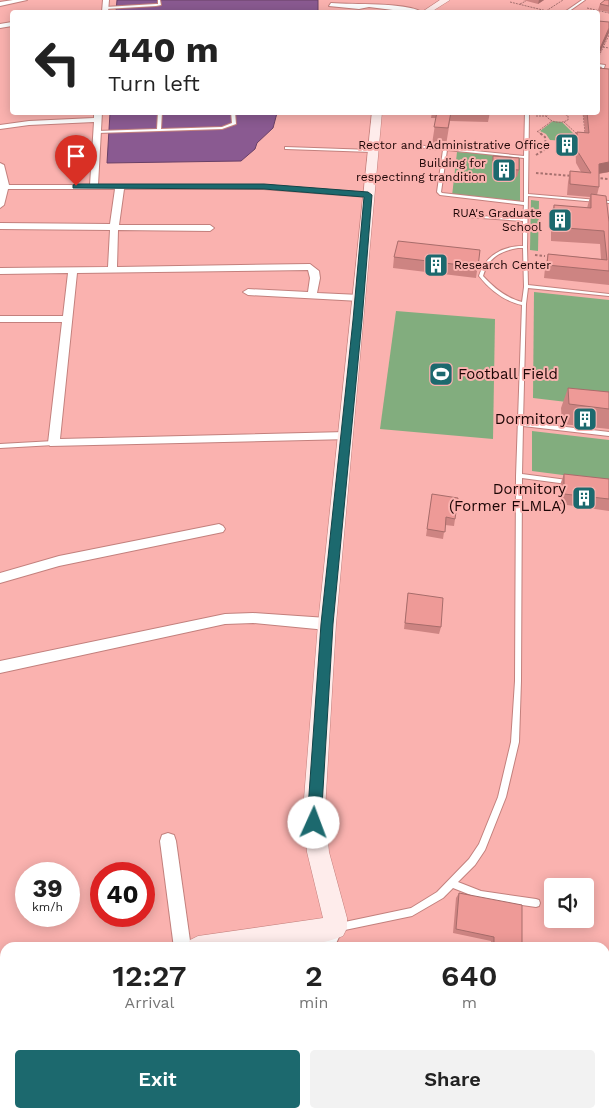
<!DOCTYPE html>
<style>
:root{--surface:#fff;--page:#f2f2f2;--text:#222;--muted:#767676;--accent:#1c696e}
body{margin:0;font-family:"Work Sans",sans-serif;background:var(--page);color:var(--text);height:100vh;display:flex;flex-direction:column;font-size:19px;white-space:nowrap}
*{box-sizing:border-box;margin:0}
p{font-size:16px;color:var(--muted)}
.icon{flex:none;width:28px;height:28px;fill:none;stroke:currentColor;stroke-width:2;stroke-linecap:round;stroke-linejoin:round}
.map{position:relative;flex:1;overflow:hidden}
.panel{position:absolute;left:0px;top:942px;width:610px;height:176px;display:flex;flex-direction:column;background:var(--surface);border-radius:15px 15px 0 0;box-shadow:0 2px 12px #0003}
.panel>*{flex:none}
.banner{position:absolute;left:10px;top:10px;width:590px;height:105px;border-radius:5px;box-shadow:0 2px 12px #0003;background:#fff;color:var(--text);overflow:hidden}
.tools{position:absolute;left:544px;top:878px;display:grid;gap:10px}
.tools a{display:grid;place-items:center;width:50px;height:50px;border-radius:5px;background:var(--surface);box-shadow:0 2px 12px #0003;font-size:25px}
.speed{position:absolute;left:15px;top:862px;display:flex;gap:10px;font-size:25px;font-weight:700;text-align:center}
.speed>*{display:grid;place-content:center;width:65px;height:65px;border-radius:50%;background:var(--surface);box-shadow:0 2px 12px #0003;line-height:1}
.speed small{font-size:12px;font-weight:400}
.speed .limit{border:8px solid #d22;background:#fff;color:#111}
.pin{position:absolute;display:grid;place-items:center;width:42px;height:42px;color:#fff;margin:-51px -21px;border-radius:50% 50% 50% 0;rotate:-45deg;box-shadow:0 0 5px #0007}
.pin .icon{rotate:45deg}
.me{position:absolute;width:55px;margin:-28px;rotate:2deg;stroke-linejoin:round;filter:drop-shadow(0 0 4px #0008)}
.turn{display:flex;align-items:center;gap:18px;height:105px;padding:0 15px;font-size:22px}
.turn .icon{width:65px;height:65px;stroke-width:2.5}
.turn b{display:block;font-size:35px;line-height:42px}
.eta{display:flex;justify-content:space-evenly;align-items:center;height:85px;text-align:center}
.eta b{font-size:30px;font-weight:600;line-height:35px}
.action{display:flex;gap:10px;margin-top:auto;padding:10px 15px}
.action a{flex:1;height:58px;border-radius:5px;background:var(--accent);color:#fff;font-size:20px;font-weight:600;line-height:58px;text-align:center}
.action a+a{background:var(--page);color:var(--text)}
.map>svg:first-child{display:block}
.green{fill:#82ad7e}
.water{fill:#8a5a91;stroke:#694067}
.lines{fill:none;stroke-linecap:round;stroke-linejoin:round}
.lane-casing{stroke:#c3807d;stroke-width:2}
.street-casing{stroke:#c3807d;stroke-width:2}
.secondary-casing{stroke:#c3807d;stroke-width:1}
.path-far1{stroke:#a7716f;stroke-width:1;stroke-dasharray:2 1;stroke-linecap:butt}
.path{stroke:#a7716f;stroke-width:2;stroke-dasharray:2.5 2;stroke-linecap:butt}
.lane{fill:#fff;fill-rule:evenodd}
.street{fill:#fff;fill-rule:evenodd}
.secondary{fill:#feeceb;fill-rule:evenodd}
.wall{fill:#cd8482}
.shaded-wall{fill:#a76c6a}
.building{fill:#ee9a97;stroke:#a76c6a}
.route{fill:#1c696e;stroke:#124448}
.labels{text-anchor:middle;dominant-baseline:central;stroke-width:4;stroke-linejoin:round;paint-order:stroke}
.far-poi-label{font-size:12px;fill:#1c0505;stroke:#fab2af;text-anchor:end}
.poi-label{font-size:15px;fill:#1c0505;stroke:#fab2af;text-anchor:end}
</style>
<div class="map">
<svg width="609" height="1118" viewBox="0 0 609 1118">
<rect width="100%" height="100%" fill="#fab2af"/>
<!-- green -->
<g class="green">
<path d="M553 121 562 122 582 142 550 140 546 134 540 131Z"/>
<path d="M457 152 520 156V202L452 196Z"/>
<path d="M531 200 539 201 538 251 530 250Z"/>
<path d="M534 292 609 300V407L533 398Z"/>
<path d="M396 311 495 319 493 439 380 429Z"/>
<path d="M532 431 609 440V481L532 471Z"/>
</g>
<!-- water -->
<g class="water">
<path d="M117 0H318V12H116Z"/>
<path d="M110 113H277L273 128 257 143 255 149 241 161 107 163Z"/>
</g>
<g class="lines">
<!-- lane casing -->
<g class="lane-casing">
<g id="lane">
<path d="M158 0H160L161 5 156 6 105 9 103 8 105 7 156 4H158Z"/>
<path d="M582 0H585L568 12H566V11Z"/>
<path d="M598 64 605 65 603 71H598V69H601L602 67 598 66Z"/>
<path d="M158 112H162L161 129 222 127 232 123 231 112H235L236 124 222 129 97 133 95 132 97 131 157 129Z"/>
<path d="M525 112H529L528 194 609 201V203L528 196 527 247 528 285 609 294V296L528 288 526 304 523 422 609 432V436L523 426 522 474 567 480 570 482 567 484 522 478 521 681 519 742 506 797 485 850 475 865 458 882 481 891 536 899 539 900 540 903 539 906 536 907 481 899 453 888 443 898 412 916 340 931 337 930 336 927 337 924 340 923 411 908 437 892 469 859 479 844 498 797 511 742 515 681 516 476 522 305C504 301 490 290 479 276 485 256 502 246 523 246V221L467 217 465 216 467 215 523 219 524 205 440 195 437 192 443 150 415 147 413 146 415 145 524 156ZM447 150 524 158V202L442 193 441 192ZM518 248H523L524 287 522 302C506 298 494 288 483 276 488 258 500 251 518 248Z"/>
<path d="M285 147 372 150 374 151 372 152 286 149H285Z"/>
<path d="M54 441 57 443 54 445 0 448V444Z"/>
</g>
</g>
<!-- street casing -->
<g class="street-casing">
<g id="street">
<path d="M13 0H27L0 6V2Z"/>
<path d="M103 0H109L108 12H102Z"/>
<path d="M331 3C353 5 405 2 422 12H409L369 7 359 9 329 6Z"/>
<path d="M12 22V26L0 28V24Z"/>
<path d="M94 112H102L98 185H263L368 193 372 195 368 197 263 189H124L119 225H210L214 228 210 231 118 230 117 267 310 264 319 271 320 278 317 293 360 295 365 298 360 301 248 295 243 292 248 289 308 292 310 278 308 270 77 273 60 439 346 432 352 436 350 439 50 446 48 443 62 322H0V316H63L68 273 0 274V268L108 267 110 230 0 229V223L110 224 115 189H8L4 205 0 208V163L4 165 9 185H90L94 122 29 125 0 129V125L29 121 94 118Z"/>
<path d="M219 524 223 526 225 529 223 532 59 566 0 583V573L59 556Z"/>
<path d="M253 613 327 618 332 620 334 624 332 628 327 630 253 623 225 624 0 673V661L225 614Z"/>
<path d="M168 833 174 835 176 841 191 948H174L160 841 162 835Z"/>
<path d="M335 920 341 922 343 928 334 948H316L329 922Z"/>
<path d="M609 1087V1105L605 1106V1088Z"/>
<path d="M157 1114H175L176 1118H156Z"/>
<path d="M361 1114H380L382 1118H362Z"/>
<path d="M547 1114H575L574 1118H545Z"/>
</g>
</g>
<!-- secondary casing -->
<g class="secondary-casing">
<g id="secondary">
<path d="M440 0H450L431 12H422Z"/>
<path d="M372 112H382L336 624 325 811 329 852 347 918V928L343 936C303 953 231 948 186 948L190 940 198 936 323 918 307 852 303 811 318 624Z"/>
<path d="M5 977V1001L0 1002V978Z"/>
</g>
</g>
<!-- path-far1 -->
<g class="path-far1">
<path d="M510 2 551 12"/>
<path d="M520 4 526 1"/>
<path d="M587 8 609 13"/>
<path d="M546 11 563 0"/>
<path d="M603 47 609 48"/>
<path d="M599 56 609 35"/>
<path d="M551 112 546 116C552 123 560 124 568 120V116L561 112"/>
<path d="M583 112 585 133"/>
<path d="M536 116H546"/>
<path d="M564 122 577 134"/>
<path d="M537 131 541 134"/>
<path d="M537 132 552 121"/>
</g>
<!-- path -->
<g class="path">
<path d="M576 133 579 136"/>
<path d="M536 155 546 149 545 137 540 133"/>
<path d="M536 173 573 176"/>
<path d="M596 178 609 179"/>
<path d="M535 255 545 256"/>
</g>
<!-- lane -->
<use href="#lane" class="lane"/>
<!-- street -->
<use href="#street" class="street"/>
<!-- secondary -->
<use href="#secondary" class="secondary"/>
</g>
<!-- wall -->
<g class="wall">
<path d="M523 0H544L538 4Z"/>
<path d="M609 0V12L598 10 600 4Z"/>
<path d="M609 69V172L599 174V187L597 195 609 222V285L544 278 545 268 548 254 601 259 600 244 551 241V218L554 205 587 208 590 197 567 195 568 182 570 171 581 172 576 163 575 142 577 132H585L583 112H598Z"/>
<path d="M432 112H490L488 122 450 121 446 145 432 144 436 118H431Z"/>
<path d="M493 156 519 170 517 177 492 175Z"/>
<path d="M480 250 476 278 393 268 394 257Z"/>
<path d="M568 388 609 392V429L562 424 561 408Z"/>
<path d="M564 474 609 479V511L560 504V485Z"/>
<path d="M432 494 455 519 454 526 445 525 443 539 426 536Z"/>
<path d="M408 593 441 627 439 634 404 629Z"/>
<path d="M459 893 522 948H491V941L453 933 456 898Z"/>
</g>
<!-- shaded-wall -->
<g class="shaded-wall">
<path d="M539 0H544L538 4Z"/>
<path d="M609 28V33L598 57V53Z"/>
<path d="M609 162V172L596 174 599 164Z"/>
</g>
<!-- building -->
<g class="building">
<path d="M605 0H609V6L600 4Z"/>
<path d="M598 21 609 22V28L598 53Z"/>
<path d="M598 68 609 69V162L599 164V187L570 184V171L591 173 578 152 577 132 589 133 587 112H598Z"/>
<path d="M437 112H451L448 128 434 127Z"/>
<path d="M493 156 519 158V170L493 168Z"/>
<path d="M591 194 606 196 609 222V271L547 265 548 254 607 260 604 231 554 227V205L591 208Z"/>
<path d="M398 241 480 250 478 267 394 257Z"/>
<path d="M568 388 609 392V409L569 404Z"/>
<path d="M564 474 609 479V499L564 494Z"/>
<path d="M432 494 458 498 455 519 446 517 445 532 427 529Z"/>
<path d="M408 593 443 598 441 627 405 623Z"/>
<path d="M459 893 522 905V948H494V937L456 929Z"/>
</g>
<!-- route -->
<path class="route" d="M76 184H264L368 192 372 195 362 320 333 624 321 823 319 828 314 830 309 828 307 823 321 624 353 320 364 197 264 189 73 188V185Z"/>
<!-- icons -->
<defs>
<g id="building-square" transform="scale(1.25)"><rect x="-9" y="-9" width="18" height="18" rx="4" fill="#1c696e" stroke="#fab2af"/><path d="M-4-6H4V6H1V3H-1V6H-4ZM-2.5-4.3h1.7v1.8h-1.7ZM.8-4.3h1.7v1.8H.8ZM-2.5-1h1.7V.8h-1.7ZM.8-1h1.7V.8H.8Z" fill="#fff"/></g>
<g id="stadium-square" transform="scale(1.25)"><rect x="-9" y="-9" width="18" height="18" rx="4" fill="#1c696e" stroke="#fab2af"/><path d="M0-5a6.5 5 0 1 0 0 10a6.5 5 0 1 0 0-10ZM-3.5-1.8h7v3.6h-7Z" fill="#fff"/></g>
</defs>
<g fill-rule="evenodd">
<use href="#building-square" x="567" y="145"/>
<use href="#building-square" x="504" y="170"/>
<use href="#building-square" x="560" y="220"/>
<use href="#building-square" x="436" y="265"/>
<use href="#stadium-square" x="441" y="374"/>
<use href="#building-square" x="585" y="419"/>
<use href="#building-square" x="584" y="498"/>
</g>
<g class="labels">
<!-- far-poi labels -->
<g class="far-poi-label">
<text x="550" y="145">Rector and Administrative Office</text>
<text x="486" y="163">Building for<tspan x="486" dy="14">respectinng trandition</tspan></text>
<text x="542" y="213">RUA's Graduate<tspan x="542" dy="14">School</tspan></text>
<text x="454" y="265" text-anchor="start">Research Center</text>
</g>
<!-- poi labels -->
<g class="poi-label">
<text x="458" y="374" text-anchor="start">Football Field</text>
<text x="568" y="419">Dormitory</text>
<text x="566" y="489">Dormitory<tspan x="566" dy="17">(Former FLMLA)</tspan></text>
</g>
</g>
</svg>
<div class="tools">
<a><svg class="icon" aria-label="sound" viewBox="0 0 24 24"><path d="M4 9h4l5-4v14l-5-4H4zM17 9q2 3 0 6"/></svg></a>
</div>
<div class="speed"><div>39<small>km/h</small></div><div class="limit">40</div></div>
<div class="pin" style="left:76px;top:186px;background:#d93025"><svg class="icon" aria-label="arrive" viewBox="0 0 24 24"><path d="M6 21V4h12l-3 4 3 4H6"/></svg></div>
<svg class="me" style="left:314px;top:823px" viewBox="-20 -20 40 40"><circle r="19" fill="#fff"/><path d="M0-13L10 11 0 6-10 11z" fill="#1c696e"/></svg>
<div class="banner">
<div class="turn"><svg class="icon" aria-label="left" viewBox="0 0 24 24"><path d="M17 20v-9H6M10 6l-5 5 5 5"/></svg><div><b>440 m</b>Turn left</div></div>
</div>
<section class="panel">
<div class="eta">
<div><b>12:27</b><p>Arrival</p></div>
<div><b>2</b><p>min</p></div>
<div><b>640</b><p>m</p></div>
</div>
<div class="action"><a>Exit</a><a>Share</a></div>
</section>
</div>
